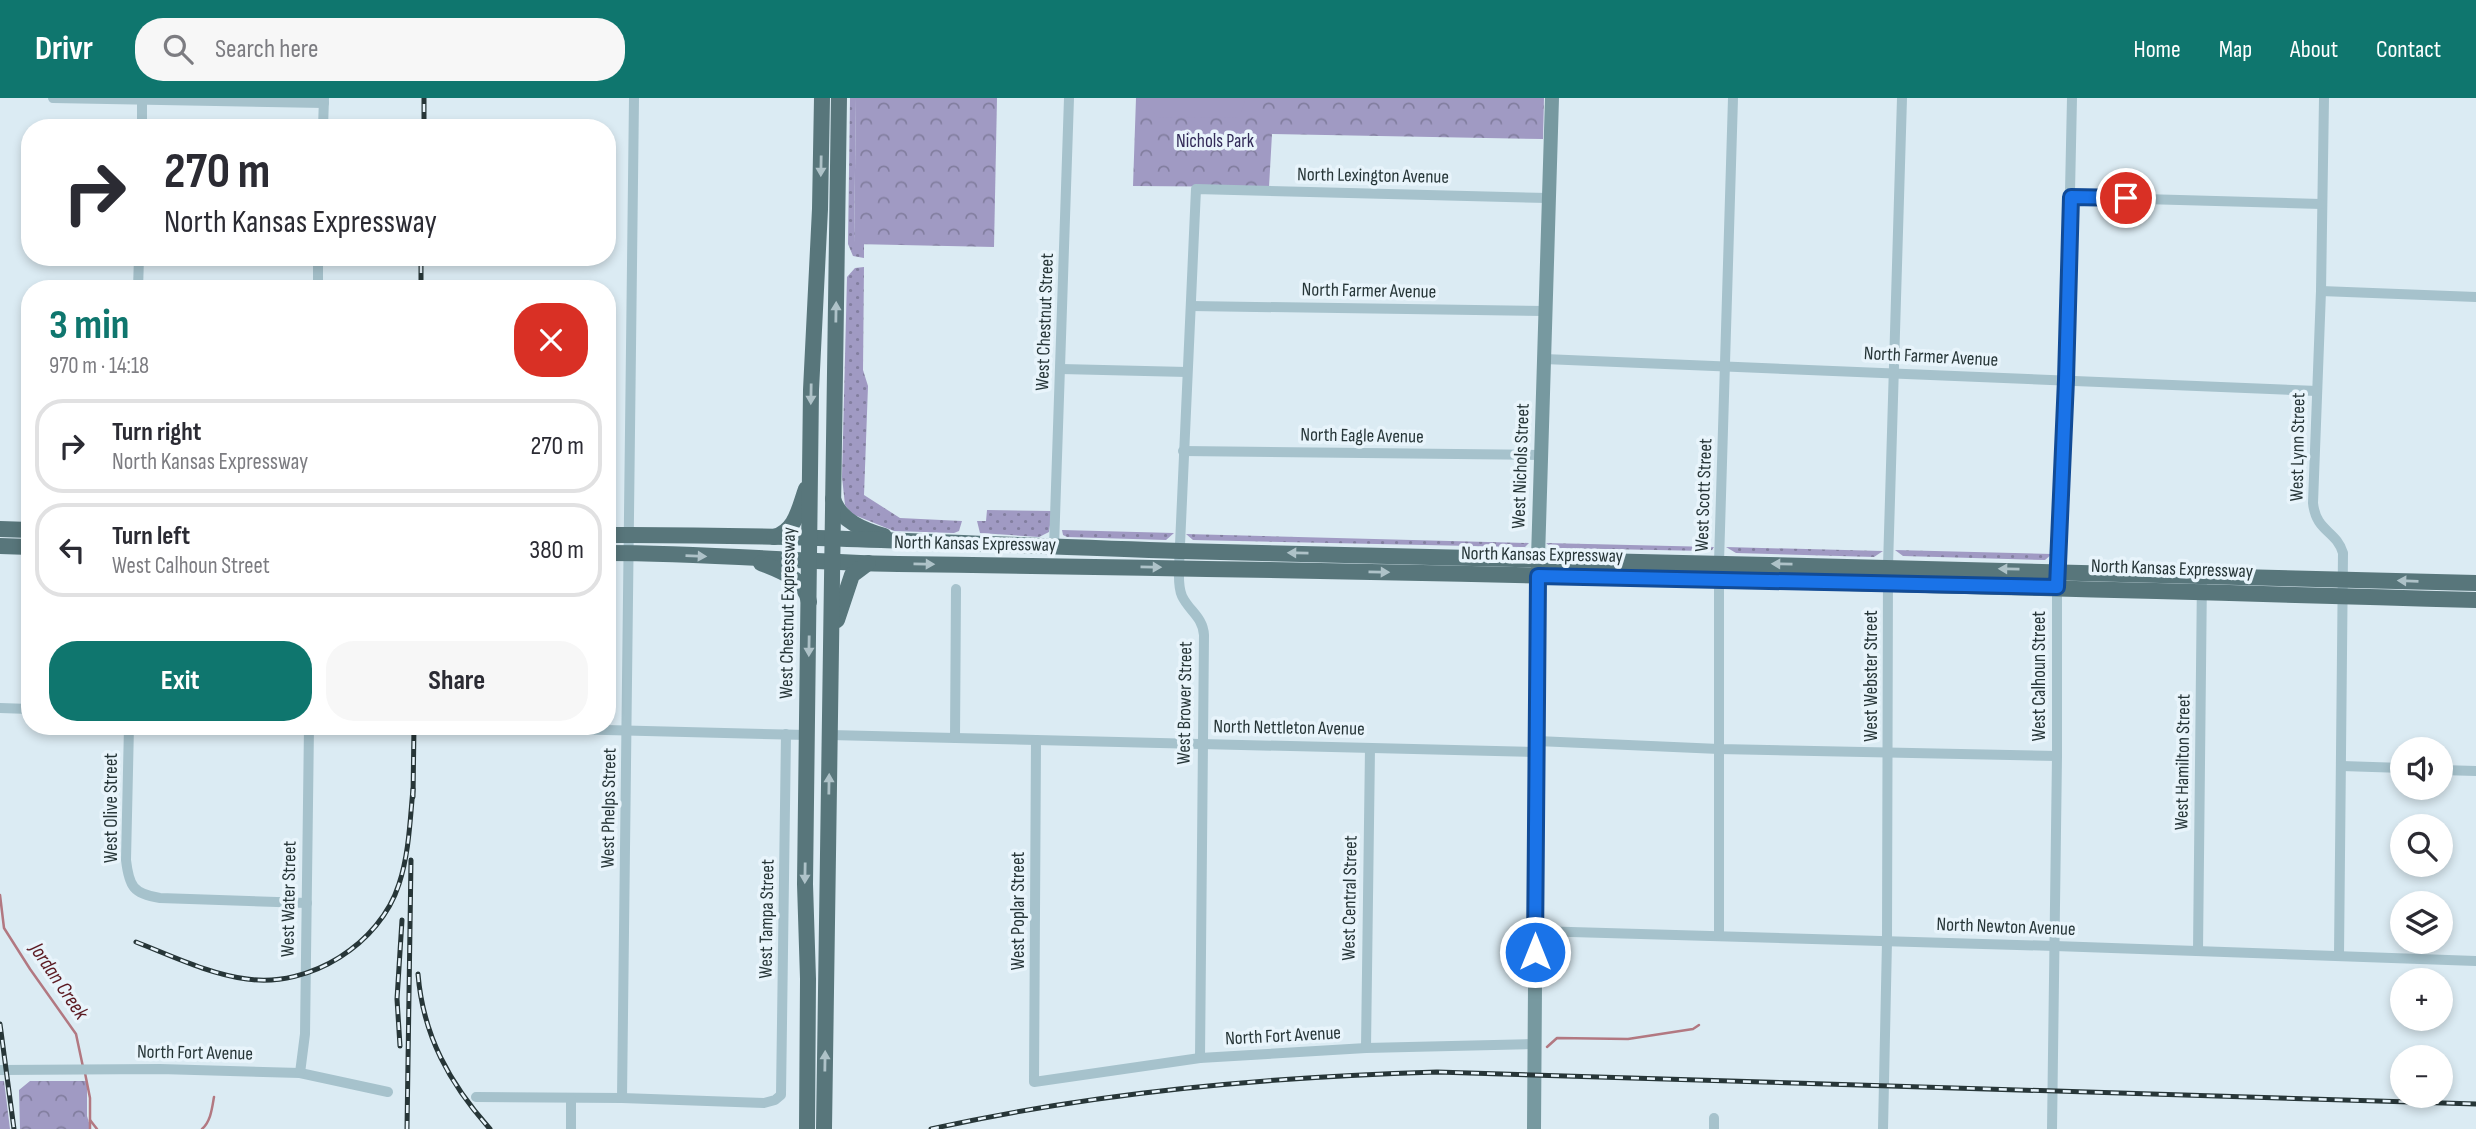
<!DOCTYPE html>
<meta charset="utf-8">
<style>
:root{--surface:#fff;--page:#f7f7f7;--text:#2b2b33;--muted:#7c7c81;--line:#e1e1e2;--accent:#0f766e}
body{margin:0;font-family:"Sofia Sans Condensed",sans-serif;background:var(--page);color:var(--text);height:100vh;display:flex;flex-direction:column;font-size:26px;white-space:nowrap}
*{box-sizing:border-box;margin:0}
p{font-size:23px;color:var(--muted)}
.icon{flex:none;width:38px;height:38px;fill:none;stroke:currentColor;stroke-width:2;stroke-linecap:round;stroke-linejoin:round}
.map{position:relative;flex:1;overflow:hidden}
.sheet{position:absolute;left:21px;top:182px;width:595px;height:455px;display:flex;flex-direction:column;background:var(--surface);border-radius:28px;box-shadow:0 4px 10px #0003}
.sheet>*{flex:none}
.guide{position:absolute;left:21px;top:21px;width:595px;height:147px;border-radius:28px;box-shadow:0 4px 10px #0003;background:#fff;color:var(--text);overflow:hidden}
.fabs{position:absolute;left:2390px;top:639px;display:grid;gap:14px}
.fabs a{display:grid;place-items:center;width:63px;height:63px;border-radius:50%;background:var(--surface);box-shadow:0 4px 10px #0003;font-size:35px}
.pin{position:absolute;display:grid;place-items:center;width:60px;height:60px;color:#fff;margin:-30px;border:4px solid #fff;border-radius:50%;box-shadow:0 2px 7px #0007}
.me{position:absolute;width:77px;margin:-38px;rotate:0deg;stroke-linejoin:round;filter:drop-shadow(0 0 5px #0008)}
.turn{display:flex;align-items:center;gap:24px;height:147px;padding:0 28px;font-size:32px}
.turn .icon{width:91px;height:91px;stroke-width:2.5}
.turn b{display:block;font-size:49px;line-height:60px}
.round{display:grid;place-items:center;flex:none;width:74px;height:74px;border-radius:28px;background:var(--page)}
.overview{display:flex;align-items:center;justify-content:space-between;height:119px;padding:0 28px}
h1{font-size:42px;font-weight:700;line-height:52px;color:var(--accent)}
.action{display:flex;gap:14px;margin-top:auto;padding:14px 28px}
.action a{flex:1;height:80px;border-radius:28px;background:var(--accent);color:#fff;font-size:28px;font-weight:700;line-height:80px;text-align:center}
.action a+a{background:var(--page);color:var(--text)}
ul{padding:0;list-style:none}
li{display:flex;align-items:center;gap:21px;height:94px;margin:0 14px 10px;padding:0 14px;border:4px solid var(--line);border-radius:28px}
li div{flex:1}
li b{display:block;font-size:26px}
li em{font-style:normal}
header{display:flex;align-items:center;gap:42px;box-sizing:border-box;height:98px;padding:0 35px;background:var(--accent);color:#fff}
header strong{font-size:33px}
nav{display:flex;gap:38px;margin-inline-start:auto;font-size:24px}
.search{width:490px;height:63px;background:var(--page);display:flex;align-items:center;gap:18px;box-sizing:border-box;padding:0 24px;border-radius:28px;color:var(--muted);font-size:26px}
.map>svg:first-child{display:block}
.grass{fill:url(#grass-dots)}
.forest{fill:url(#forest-crowns)}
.pitch{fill:#a09ac3}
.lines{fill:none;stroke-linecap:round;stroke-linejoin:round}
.stream{stroke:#b27881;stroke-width:2.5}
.street{stroke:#a6c2cc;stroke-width:10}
.secondary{stroke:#7799a0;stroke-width:14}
.primary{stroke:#58767b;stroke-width:16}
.rail-casing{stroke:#273638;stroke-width:5}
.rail{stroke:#e8f4fb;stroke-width:2.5;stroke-dasharray:8;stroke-linecap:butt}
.oneway{fill:#aec2c8}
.route-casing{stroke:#114b97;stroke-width:18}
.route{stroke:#1a73e8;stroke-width:12}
.labels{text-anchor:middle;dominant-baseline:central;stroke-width:7;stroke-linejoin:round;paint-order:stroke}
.park-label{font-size:19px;fill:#322a58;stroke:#e8f4fb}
.street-label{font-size:19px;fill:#273638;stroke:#e8f4fb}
.water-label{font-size:21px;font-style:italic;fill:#5c1a22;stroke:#e8f4fb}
</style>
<header>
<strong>Drivr</strong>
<div class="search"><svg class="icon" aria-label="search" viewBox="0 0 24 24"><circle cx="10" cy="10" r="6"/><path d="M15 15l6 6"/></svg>Search here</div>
<nav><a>Home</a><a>Map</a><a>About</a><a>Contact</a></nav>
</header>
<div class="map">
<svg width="2476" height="1031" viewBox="0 0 2476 1031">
<defs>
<pattern id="grass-dots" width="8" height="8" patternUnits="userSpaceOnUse" patternTransform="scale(1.75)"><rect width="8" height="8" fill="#a09ac3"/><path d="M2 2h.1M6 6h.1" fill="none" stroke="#827e9f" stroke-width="1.8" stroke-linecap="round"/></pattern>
<pattern id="forest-crowns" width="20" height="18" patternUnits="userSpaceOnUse" patternTransform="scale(1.75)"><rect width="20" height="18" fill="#a09ac3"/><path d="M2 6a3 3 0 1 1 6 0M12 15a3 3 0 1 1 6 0" fill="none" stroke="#827e9f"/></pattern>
</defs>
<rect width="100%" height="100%" fill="#dbebf3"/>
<!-- grass -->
<g class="grass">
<path d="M850 0H856L854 145 864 146V160L853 158 848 146Z"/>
<path d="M864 169 863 272 868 288 864 397 900 420 962 423 959 433 954 435 894 433 852 416 845 407 842 379 847 179 855 170Z"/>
<path d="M987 412 1052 413 1049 434 1039 439 980 435 977 423H986Z"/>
<path d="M1062 432 1174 435 1166 442 1067 439 1063 437Z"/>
<path d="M1186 436 1529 445 1525 449H1520L1193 442Z"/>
<path d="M1546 445 1714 449 1712 452 1707 453 1553 450Z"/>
<path d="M1726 449 1883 453 1874 459 1736 455Z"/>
<path d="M1895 452 2052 456 2045 462 1903 458Z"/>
</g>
<!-- forest -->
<g class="forest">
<path d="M856 0H997L994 149 854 146Z"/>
<path d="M1136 0H1544L1543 41 1272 36 1269 89 1133 88Z"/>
<path d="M0 983H4L10 1031H0Z"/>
<path d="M30 983H87V1018L91 1031H20L19 992Z"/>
</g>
<!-- pitch -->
<path class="pitch" d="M1148 0H1246L1239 20 1157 19 1148 7Z"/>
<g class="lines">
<!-- stream -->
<g class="stream">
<path d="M0 797 4 830 30 871 76 936 83 969"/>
<path d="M1547 949 1557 940 1628 941 1693 931 1699 927"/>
<path d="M85 975 90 1000V1031"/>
<path d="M90 1022 97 1031"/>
<path d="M202 1031C211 1023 212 1010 214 999"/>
</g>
<!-- street -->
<g class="street">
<path d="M53 0 324 5"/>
<path d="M2324 0 2321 193 2313 405C2316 434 2336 432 2343 455L2339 857"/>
<path d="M142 30V0"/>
<path d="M323 30 324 0"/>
<path d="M2071 99 2321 106"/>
<path d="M138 191 139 159"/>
<path d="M318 191V159"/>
<path d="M2321 193 2476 199"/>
<path d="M1191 208 1545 213"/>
<path d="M1544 261 2317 293"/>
<path d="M1061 271 1187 274"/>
<path d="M1183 353 1541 357"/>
<path d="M1054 449 1069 0"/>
<path d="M0 610 30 611"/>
<path d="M129 628 126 762C129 788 133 796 160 800L307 805"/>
<path d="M446 628 807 637"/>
<path d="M830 637 1537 654"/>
<path d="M955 640 956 491"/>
<path d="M1036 642 1034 984 1200 960 1366 950 1535 946"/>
<path d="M1537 643 1719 651 2057 658"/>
<path d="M2342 668 2403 670"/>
<path d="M2441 672 2476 673"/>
<path d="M1536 833 2055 848 2476 863"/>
<path d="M1719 838V464L1733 0"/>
<path d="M2198 853 2202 477"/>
<path d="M1366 950 1370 650"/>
<path d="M1200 960 1204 537C1203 519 1189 513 1182 498 1178 489 1179 479 1179 469L1196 91 1548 100"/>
<path d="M0 972 160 971 300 975 388 994"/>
<path d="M300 975 305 936 309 628"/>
<path d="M476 999 622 1000 764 1005 775 1002 781 997 786 636"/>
<path d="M622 1000 634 0"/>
<path d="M1714 1020V1031"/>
<path d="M571 1031V1001"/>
<path d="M1883 1031 1887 843 1888 468 1902 0"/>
<path d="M2052 1031 2057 658V472L2066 282 2072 0"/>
</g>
<!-- secondary -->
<path class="secondary" d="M1534 1031 1538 460 1552 0"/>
<!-- primary -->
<g class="primary">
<path d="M833 401C840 423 864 432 884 438"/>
<path d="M0 431 30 432"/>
<path d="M607 437C798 436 989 447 1180 453 1612 465 2044 471 2476 485"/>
<path d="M774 439C796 433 799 410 806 391"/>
<path d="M0 448 30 449"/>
<path d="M607 455C704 455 801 464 898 466 1424 473 1950 487 2476 502"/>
<path d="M761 465C781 473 805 481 809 504"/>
<path d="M837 522 852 477 868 465"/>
<path d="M807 1031 808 881 805 786 811 292 820 111 822 0"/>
<path d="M824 1031 839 0"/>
</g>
<!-- rail casing -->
<g class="rail-casing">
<g id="rail">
<path d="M424 30V0"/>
<path d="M421 191V159"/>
<path d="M413 699 414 628"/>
<path d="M136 844C172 858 209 876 247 881 310 890 380 846 399 786 409 756 410 722 413 691"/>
<path d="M418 876C423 938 450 986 490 1031"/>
<path d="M0 926 14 1031"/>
<path d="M400 948 397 901 402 822"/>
<path d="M407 1031 411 762"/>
<path d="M931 1031C1098 994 1267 979 1437 974L2476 1006"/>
</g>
</g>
<!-- rail -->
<use href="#rail" class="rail"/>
</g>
<!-- one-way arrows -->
<defs><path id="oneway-solid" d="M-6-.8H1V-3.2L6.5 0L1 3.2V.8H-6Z" transform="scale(1.75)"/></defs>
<g class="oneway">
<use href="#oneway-solid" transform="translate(821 68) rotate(91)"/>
<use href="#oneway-solid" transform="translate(836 214) rotate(-89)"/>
<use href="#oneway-solid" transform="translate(811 296) rotate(91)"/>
<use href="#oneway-solid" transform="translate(1298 455) rotate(-179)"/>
<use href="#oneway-solid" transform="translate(696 458) rotate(2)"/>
<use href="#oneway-solid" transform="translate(924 466) rotate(1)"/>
<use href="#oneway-solid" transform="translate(1782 466) rotate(-179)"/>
<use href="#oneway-solid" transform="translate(1151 469) rotate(1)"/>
<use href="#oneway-solid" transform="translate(2009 471) rotate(-179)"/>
<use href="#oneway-solid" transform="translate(1379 474) rotate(1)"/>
<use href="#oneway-solid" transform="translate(2408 483) rotate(-178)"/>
<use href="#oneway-solid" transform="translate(809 548) rotate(91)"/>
<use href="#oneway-solid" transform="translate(829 686) rotate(-89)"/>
<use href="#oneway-solid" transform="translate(805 775) rotate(91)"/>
<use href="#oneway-solid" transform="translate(825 963) rotate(-89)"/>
</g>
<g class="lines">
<!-- route casing -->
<g class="route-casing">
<path id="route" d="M1535 854 1538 478 2057 489 2066 282 2071 99 2126 100"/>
</g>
<!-- route -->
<use href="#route" class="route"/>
</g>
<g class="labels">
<!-- park labels -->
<g class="park-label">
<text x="1215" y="43">Nichols Park</text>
</g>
<!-- street labels -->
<g class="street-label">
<text transform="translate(1373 78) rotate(1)">North Lexington Avenue</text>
<text transform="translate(1369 193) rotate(1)">North Farmer Avenue</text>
<text transform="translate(1045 224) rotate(-88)">West Chestnut Street</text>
<text transform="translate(1931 259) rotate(3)">North Farmer Avenue</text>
<text transform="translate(1362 338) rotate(1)">North Eagle Avenue</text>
<text transform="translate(2298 349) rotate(-89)">West Lynn Street</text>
<text transform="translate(1521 368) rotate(-88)">West Nichols Street</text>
<text transform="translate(1704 397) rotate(-88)">West Scott Street</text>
<text transform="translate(975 446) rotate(1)">North Kansas Expressway</text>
<text transform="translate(1542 457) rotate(1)">North Kansas Expressway</text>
<text transform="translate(2172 471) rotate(2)">North Kansas Expressway</text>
<text transform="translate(788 515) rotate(-89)">West Chestnut Expressway</text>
<text transform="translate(1871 578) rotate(-90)">West Webster Street</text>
<text transform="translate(2039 578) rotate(-90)">West Calhoun Street</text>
<text transform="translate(1185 605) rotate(-89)">West Brower Street</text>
<text transform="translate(1289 630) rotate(1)">North Nettleton Avenue</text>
<text transform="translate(2183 664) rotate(-89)">West Hamilton Street</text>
<text transform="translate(111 710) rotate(-90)">West Olive Street</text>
<text transform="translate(609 710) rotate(-89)">West Phelps Street</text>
<text transform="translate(1350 800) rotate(-89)">West Central Street</text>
<text transform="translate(289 801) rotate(-89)">West Water Street</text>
<text transform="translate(1018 813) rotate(-90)">West Poplar Street</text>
<text transform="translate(767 821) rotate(-89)">West Tampa Street</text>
<text transform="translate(2006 829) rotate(2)">North Newton Avenue</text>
<text transform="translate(1283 938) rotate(-3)">North Fort Avenue</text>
<text transform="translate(195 955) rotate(1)">North Fort Avenue</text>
</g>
<!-- water labels -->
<g class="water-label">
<text transform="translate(59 883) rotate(56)">Jordan Creek</text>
</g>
</g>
</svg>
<div class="fabs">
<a><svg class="icon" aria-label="sound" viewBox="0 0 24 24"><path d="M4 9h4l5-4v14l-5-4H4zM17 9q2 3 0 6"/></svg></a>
<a><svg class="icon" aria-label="search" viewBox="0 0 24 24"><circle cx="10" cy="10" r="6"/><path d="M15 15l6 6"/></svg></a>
<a><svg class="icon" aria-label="layers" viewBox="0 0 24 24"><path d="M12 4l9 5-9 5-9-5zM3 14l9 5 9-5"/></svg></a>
<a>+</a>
<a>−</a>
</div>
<div class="pin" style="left:2126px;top:100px;background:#d93025"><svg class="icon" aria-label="arrive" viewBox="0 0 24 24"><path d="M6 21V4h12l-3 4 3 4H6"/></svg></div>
<svg class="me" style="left:1535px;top:854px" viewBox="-20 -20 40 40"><circle r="17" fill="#1a73e8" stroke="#fff" stroke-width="3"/><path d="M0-11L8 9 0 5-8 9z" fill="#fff"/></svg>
<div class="guide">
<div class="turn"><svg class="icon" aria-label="right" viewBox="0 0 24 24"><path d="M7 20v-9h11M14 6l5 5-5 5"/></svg><div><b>270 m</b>North Kansas Expressway</div></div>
</div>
<section class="sheet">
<div class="overview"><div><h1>3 min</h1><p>970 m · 14:18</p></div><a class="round" style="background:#d93025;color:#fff"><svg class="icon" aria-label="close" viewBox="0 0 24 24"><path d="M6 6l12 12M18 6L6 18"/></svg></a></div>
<ul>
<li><svg class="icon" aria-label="right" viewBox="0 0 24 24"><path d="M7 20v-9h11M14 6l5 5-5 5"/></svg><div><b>Turn right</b><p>North Kansas Expressway</p></div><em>270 m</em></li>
<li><svg class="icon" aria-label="left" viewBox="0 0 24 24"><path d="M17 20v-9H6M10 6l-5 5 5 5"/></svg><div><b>Turn left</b><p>West Calhoun Street</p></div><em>380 m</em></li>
</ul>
<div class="action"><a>Exit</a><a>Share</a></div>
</section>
</div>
